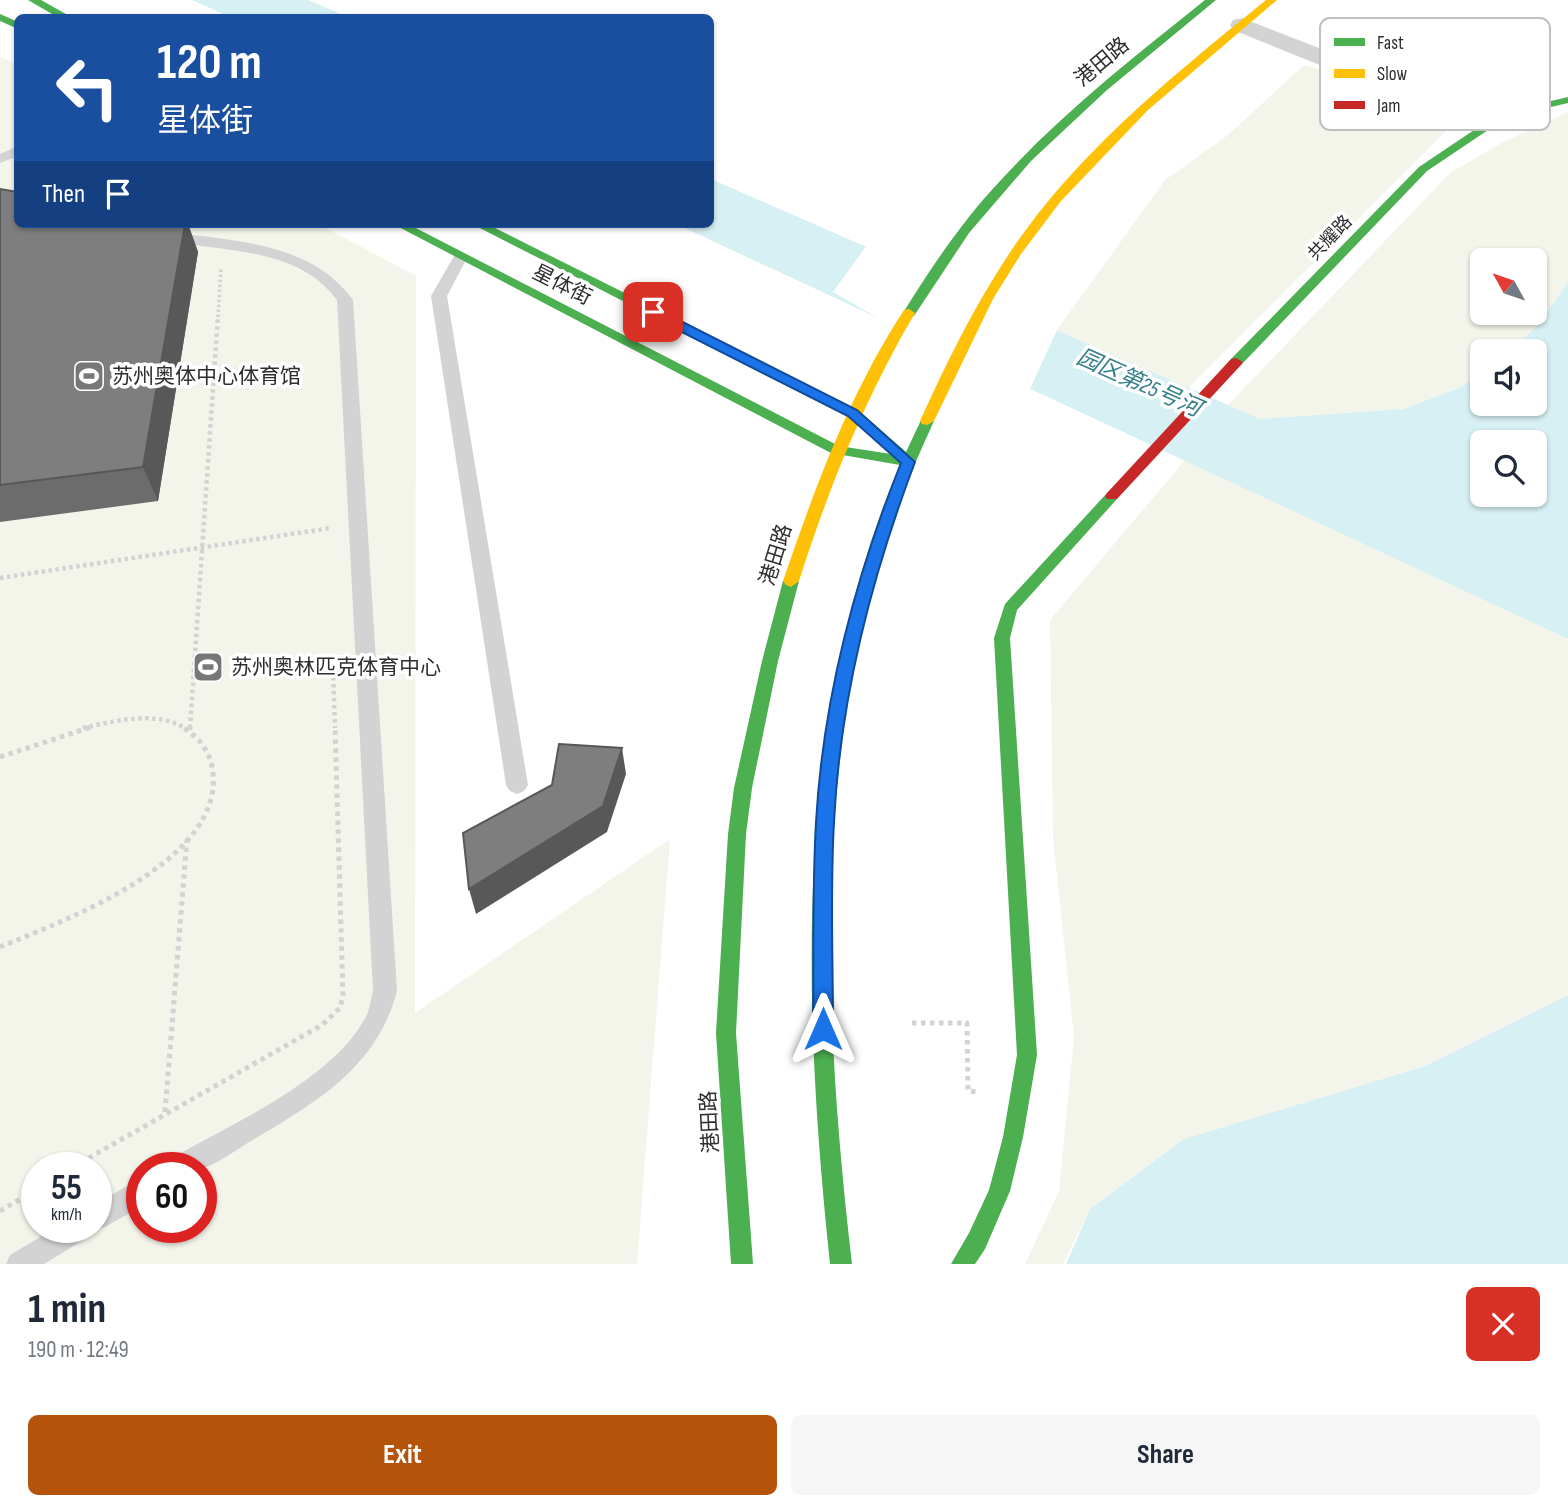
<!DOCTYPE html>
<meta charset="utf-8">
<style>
:root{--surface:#fff;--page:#f6f6f7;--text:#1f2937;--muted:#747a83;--accent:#b45309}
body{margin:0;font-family:"Sofia Sans Condensed","Noto Sans SC",sans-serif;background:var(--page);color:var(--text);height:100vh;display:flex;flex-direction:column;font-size:26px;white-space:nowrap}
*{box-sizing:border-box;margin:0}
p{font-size:23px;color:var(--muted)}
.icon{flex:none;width:38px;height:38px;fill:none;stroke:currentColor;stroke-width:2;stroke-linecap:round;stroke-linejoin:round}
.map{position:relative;height:1264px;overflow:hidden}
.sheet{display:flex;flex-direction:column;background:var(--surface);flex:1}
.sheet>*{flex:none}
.guide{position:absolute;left:14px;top:14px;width:700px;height:214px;border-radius:10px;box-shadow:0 2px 5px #0004;background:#1a4fa0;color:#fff;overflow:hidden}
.needle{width:46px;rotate:310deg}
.buttons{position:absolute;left:1470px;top:248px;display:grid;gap:14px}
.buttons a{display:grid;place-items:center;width:77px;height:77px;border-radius:10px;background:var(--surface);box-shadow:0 2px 5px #0004;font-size:35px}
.speed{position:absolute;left:21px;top:1152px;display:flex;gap:14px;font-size:35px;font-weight:700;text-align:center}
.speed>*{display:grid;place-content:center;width:91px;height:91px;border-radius:50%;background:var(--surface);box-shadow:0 2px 5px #0004;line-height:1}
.speed small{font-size:18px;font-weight:400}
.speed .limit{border:10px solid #d22;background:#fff;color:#111}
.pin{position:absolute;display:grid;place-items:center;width:60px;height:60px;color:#fff;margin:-30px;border-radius:14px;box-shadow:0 4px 10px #0006}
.me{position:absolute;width:77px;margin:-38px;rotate:0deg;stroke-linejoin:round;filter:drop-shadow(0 0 5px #0008)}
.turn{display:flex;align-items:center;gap:24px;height:147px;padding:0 28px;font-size:32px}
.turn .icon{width:91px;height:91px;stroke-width:2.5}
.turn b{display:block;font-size:49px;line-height:60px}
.then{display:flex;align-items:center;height:66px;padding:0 28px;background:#0003;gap:14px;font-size:26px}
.round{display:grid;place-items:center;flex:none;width:74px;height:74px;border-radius:10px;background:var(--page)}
.head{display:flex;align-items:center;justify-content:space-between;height:119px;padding:0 28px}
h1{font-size:42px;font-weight:700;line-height:52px}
.action{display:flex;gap:14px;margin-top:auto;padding:14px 28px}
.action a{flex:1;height:80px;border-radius:10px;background:var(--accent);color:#fff;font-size:28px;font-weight:700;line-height:80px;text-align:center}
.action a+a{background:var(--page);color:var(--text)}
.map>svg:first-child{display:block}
.green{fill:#f3f5eb;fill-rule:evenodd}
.water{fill:#d7f0f3;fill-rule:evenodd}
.pier{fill:#fff}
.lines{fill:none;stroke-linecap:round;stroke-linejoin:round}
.path-far2{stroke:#d3d3d3;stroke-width:3.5;stroke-dasharray:2.5 2.5;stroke-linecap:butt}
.path-far1{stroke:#d3d3d3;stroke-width:4.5;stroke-dasharray:3.5 3.5;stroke-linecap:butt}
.path{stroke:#d3d3d3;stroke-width:5;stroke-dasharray:4.5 4.5;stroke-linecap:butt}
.lane{fill:#d3d3d3;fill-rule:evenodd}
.street{fill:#d3d3d3;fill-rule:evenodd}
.fast{fill:#4caf50;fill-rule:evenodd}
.slow{fill:#ffc107;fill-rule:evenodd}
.jam{fill:#c62828;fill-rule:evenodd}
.wall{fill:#6c6c6c}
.shaded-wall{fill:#585858}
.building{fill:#7e7e7e;stroke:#585858;stroke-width:2}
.route{fill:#1a73e8;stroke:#114b97;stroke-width:2}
.labels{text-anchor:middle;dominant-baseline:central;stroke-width:7;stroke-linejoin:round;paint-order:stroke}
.far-street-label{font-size:18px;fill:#2e2e2e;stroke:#fff}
.street-label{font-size:21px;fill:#2e2e2e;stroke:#fff}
.poi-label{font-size:21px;fill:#2e2e2e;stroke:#fff;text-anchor:start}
.water-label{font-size:23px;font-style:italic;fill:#337f89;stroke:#fff}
.key{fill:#fff;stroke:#c0c0c0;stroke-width:2}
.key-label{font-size:19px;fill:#2e2e2e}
</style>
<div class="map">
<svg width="1568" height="1264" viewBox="0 0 1568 1264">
<rect width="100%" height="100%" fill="#fff"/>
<!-- green -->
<g class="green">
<path d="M0 56 17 65 18 224H318L416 276 415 1013 670 839 637 1264H0ZM37 1167H96V1227H37ZM142 1167H201V1227H142Z"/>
<path d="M1304 65 1348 77 1442 115 1445 132 1188 388 1057 330 1165 180 1228 135Z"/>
<path d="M1568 112V282L1538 325 1509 352H1482V372L1459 388 1403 409 1260 419 1228 405 1450 173 1503 142ZM1482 261H1535V313H1482Z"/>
<path d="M1185 460 1568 639V995L1425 1066 1184 1139 1090 1209 1063 1264H1025L1059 1191 1074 1037 1053 839 1050 620Z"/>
</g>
<!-- water -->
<g class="water">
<path d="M192 0H308L348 17H230Z"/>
<path d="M711 179 1260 419 1403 409 1459 388 1482 372V404H1535V352H1509L1538 325 1568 282V639L676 224H710ZM1482 443H1535V495H1482Z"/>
<path d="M1568 995V1264H1066L1090 1209 1184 1139 1425 1066Z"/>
</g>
<!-- pier -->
<path class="pier" d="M867 245 1006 304 1057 330 1029 391 911 337 833 292Z"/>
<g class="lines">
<!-- path-far2 -->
<path class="path-far2" d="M218 317 221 269"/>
<!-- path-far1 -->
<g class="path-far1">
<path d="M0 578 331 528"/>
<path d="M333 670 335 728"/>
<path d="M83 728C115 721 155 710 185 728"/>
<path d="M190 728 218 315"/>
</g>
<!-- path -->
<g class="path">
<path d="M190 730V727"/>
<path d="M0 757 91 727"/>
<path d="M0 947C66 920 222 862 213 773 211 752 199 737 182 727"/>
<path d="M912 1023H967L968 1091 977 1092"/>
<path d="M165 1112 187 839"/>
<path d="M73 1167 322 1025 340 1008 343 996 335 727"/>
<path d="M0 1211 37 1189"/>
</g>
<!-- lane -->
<g class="lane">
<path d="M18 146V156L0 163V154Z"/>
<path d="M169 232C234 241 311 242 353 300L397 991C377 1068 315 1103 251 1141 237 1149 219 1163 204 1168 198 1169 178 1167 168 1167L172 1158C234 1122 330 1082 366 1017 370 1009 371 999 373 991L337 300C296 245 224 254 164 239V233Z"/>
<path d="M461 252 468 256 447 296 528 785 524 791 517 794 510 791 506 785 431 296 454 256Z"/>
<path d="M142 1178V1206L105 1227 93 1230 90 1236 44 1264H6L10 1255 57 1227H96V1203Z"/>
</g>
<!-- street -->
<path class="street" d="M1242 18 1499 118 1503 124 1499 130H1481L1233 30 1230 25 1233 20Z"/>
<!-- fast -->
<g class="fast">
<path d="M28 0H41L73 18H59Z"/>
<path d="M1205 0H1216L1107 90 1031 161 969 233 914 316H904L903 313C932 266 963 220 1001 180 1062 113 1134 57 1205 0Z"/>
<path d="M0 14 18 22V29L0 21Z"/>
<path d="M1568 97V103L1525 113 1494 126 1427 171 1241 365H1231V359L1419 167 1486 122 1517 109Z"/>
<path d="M393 224H408L839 446 891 454 848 416 472 224H487L858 410 906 452 922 418 927 417 934 421C910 474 886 528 872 584 814 806 826 1039 852 1264H830C802 997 793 717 900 465L831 453Z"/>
<path d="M1112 491 1119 496 1117 499 1017 610 1010 638 1037 1055 1023 1137 1010 1191 985 1249 975 1264H951L969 1233 989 1190 1003 1137 1017 1055 994 638 1005 604 1107 493Z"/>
<path d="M791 575 799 581 778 661 752 788 746 834 736 1033 753 1264H731L716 1033 728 834 734 788 762 661 783 581Z"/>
</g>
<!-- slow -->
<g class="slow">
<path d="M1266 0H1277L1148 110 1061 201 1021 254 993 299 934 421 927 425 922 424 920 421C950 355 982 290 1025 231 1091 141 1180 70 1266 0Z"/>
<path d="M909 309 915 313C865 398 829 487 799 581L791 587 786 585 783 581C815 487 850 393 904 310Z"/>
</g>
<!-- jam -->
<path class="jam" d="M1236 358 1243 362 1241 365 1117 499H1107L1105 496 1107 493 1231 359Z"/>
</g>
<!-- wall -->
<path class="wall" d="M0 189 18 224H188L198 252 158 501 0 522Z"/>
<!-- shaded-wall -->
<g class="shaded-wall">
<path d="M185 224H188L198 252 158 501 143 467Z"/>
<path d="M622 748 626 774 607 832 476 914 469 889Z"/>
</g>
<!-- building -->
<g class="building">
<path d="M0 189 18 192V224H185L143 467 0 485Z"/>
<path d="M559 744 622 748 603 806 469 889 463 833 552 785Z"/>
</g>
<!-- route -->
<path class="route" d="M648 309H657L857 410 915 462C871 578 840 697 834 822 830 891 833 960 833 1029L830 1036 823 1038 816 1036 813 1029C814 960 812 891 816 822 823 698 855 578 901 463L848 416 648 315Z"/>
<!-- icons -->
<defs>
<g id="stadium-square" transform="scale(1.575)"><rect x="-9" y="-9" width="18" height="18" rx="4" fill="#777" stroke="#fff"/><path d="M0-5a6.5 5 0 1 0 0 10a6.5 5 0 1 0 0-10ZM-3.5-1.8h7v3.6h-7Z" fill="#fff"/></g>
</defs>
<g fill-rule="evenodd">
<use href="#stadium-square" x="89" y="376"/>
<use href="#stadium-square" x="208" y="667"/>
</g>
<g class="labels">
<!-- far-street labels -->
<g class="far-street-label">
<text transform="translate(1330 238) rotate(-46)">共耀路</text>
</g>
<!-- street labels -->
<g class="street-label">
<text transform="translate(1102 62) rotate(-40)">港田路</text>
<text transform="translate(562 285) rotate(27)">星体街</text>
<text transform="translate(776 555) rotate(-73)">港田路</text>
<text transform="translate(710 1122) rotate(-93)">港田路</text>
</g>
<!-- poi labels -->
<g class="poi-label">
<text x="112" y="376">苏州奥体中心体育馆</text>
<text x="231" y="667">苏州奥林匹克体育中心</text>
</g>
<!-- water labels -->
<g class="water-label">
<text transform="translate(1139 383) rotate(24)">园区第25号河</text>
</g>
</g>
<!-- legend -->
<rect x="1320" y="18" width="230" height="112" rx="10" class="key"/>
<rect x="1334" y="38" width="31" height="8" fill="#4caf50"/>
<rect x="1334" y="69" width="31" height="9" fill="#ffc107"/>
<rect x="1334" y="101" width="31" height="8" fill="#c62828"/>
<g class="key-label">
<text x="1377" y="49">Fast</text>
<text x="1377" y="80">Slow</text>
<text x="1377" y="112">Jam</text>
</g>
</svg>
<div class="buttons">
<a><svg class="needle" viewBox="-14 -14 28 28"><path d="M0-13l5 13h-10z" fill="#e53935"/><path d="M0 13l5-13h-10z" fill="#747a83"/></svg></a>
<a><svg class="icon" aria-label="sound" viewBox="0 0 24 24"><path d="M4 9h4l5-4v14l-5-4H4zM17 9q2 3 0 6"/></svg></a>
<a><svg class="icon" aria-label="search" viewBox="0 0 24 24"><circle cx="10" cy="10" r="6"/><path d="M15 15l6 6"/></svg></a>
</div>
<div class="speed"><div>55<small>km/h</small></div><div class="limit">60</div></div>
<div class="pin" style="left:653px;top:312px;background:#d93025"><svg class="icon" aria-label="arrive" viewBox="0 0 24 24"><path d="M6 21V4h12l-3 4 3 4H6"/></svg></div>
<svg class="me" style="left:823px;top:1029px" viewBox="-20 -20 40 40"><path d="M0-17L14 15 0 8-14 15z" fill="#1a73e8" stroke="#fff" stroke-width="4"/></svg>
<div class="guide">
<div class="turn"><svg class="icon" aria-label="left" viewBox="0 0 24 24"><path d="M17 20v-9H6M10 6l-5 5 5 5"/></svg><div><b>120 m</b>星体街</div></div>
<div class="then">Then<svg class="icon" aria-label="arrive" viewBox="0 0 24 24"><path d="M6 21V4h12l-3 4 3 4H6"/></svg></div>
</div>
</div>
<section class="sheet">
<div class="head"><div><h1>1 min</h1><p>190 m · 12:49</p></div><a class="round" style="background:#d93025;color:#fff"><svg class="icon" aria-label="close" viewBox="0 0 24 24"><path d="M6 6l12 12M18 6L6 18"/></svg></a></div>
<div class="action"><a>Exit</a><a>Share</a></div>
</section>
